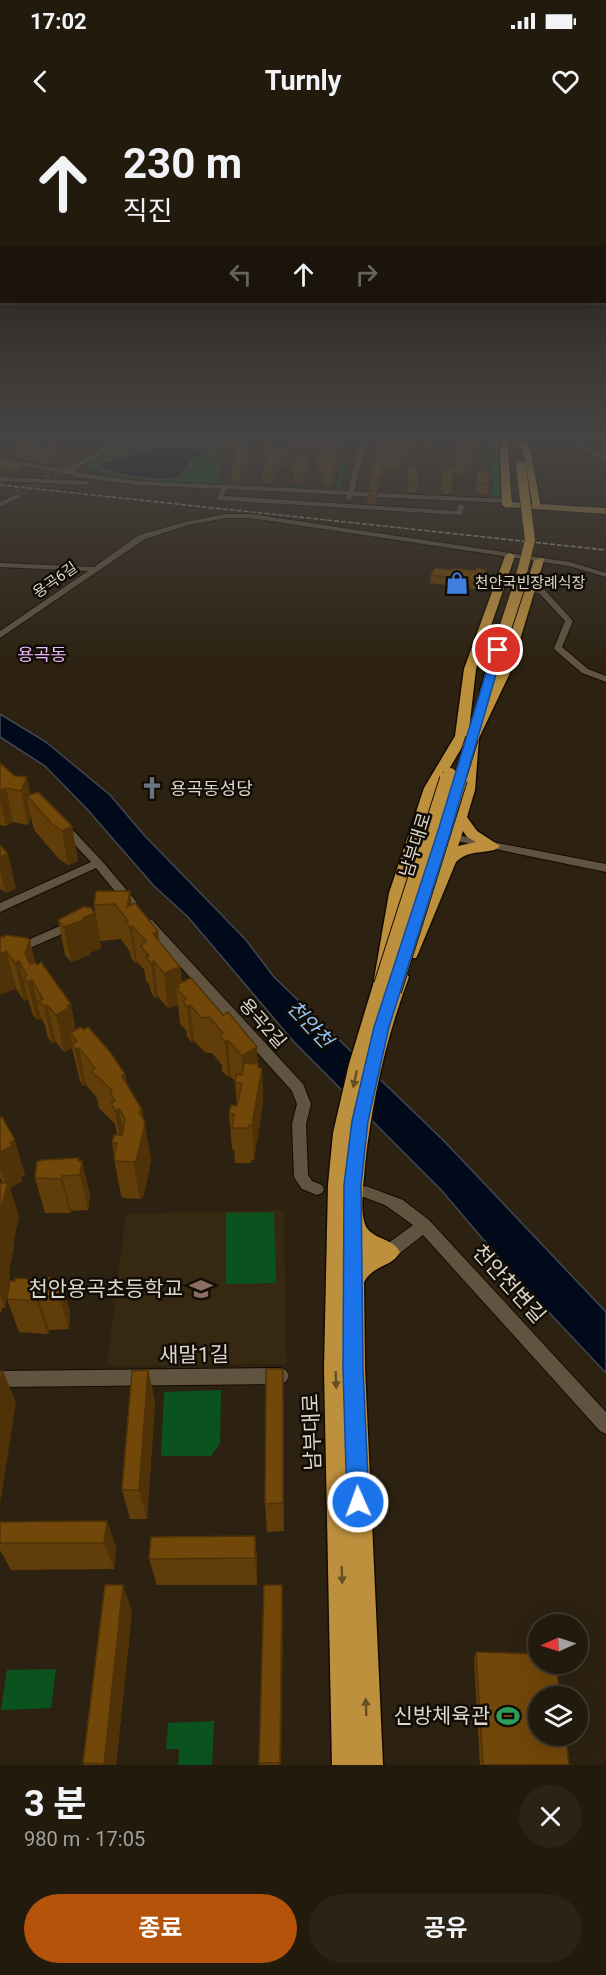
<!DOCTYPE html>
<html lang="ko">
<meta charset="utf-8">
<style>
:root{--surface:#221a0d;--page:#2a2316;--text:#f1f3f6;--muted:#a2a19d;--line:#3f382e;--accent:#b45309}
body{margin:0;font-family:Roboto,"Noto Sans KR",sans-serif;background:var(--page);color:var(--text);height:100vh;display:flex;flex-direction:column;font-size:22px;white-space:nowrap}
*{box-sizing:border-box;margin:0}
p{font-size:20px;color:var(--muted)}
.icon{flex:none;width:33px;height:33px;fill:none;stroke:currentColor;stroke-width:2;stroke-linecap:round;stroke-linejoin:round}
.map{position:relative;height:1645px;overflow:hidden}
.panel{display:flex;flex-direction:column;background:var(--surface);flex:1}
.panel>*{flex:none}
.banner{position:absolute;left:0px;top:0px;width:606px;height:183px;box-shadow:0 6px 24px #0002,0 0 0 2px var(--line);background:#221a0d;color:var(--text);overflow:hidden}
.needle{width:39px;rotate:267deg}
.buttons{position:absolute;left:528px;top:1494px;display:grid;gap:12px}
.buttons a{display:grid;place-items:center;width:60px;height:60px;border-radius:50%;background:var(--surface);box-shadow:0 6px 24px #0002,0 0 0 2px var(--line);font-size:30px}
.pin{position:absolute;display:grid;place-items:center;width:51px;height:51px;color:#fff;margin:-26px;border:3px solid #fff;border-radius:50%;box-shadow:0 2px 6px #0007}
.me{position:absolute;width:66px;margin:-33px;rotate:358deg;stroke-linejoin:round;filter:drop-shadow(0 0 4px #0008)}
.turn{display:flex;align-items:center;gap:21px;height:126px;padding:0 24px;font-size:27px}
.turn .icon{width:78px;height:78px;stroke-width:2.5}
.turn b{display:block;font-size:42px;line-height:51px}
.lanes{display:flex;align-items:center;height:57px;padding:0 24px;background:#0003;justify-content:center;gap:30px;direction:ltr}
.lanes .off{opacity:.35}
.round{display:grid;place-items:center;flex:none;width:63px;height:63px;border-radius:32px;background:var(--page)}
.head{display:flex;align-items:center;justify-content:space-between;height:102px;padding:0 24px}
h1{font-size:36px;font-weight:700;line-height:45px}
.action{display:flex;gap:12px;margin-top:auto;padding:12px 24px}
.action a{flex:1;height:69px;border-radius:36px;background:var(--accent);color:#fff;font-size:24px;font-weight:700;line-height:69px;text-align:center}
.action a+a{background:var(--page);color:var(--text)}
.status{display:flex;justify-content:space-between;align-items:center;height:42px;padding:0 30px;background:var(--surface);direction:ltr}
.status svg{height:16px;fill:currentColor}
header{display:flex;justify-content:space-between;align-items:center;height:78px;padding:0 24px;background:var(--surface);font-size:27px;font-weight:700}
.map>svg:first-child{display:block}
.built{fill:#372911}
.green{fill:#0b531e}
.water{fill:#000a1b;stroke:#424750;stroke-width:1.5}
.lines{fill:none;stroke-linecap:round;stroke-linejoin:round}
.minor-tunnel{stroke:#473d2d;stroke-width:7;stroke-dasharray:7 4;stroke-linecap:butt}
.minor-casing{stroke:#150b00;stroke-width:2}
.major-casing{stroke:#150b00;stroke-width:2}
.highway-casing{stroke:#150b00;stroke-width:3}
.minor{fill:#605441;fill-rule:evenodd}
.major{fill:#98783f;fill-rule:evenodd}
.highway{fill:#bd903d;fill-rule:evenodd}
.rail{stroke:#9d9487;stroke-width:1.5;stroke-dasharray:5 2;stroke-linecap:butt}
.highway-bridge-far2-casing{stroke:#150b00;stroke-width:11;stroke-linecap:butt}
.highway-bridge-far1-casing{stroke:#150b00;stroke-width:14;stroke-linecap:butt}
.highway-bridge-casing{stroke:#150b00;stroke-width:18;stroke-linecap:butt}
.highway-bridge-far2{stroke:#bd903d;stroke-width:10}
.highway-bridge-far1{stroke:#bd903d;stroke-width:12}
.highway-bridge{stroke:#bd903d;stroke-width:16}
.wall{fill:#613d09}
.shaded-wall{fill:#4f3207}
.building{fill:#71470a;stroke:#4f3207;stroke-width:1.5}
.oneway{fill:#674e22}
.route{fill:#1a73e8;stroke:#114b97;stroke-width:1.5}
.labels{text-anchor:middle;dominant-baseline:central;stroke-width:5;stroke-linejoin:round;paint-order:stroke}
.far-street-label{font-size:15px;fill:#ddd6cb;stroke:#110d06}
.far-poi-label{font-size:15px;fill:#ddd6cb;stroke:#110d06;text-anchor:start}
.far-quarter-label{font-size:18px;fill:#ecbaf8;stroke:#110d06}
.poi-label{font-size:18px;fill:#ddd6cb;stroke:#110d06;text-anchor:start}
.street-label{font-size:18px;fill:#ddd6cb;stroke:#110d06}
.water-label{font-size:20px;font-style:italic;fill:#92c5f4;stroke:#110d06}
.near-street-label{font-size:21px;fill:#ddd6cb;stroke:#110d06}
.near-poi-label{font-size:21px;fill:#ddd6cb;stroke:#110d06;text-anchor:end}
</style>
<div class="status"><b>17:02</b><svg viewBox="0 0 49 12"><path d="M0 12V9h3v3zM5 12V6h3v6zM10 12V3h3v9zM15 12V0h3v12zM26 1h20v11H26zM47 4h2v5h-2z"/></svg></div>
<header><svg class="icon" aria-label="back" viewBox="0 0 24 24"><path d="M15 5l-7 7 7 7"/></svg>Turnly<svg class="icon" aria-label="heart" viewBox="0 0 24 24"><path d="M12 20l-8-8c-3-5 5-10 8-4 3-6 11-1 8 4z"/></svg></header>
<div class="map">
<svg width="606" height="1645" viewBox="0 0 606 1645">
<rect width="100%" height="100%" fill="#2d2211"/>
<!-- built -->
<g class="built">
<path d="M288 317H348L345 337 283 334Z"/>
<path d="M284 1090 286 1244 107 1246 126 1094Z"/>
</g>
<!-- green -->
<g class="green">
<path d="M132 317H227L220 331 219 363 335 369 342 344H347L340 369 334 370 152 361 111 355 85 348 88 343Z"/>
<path d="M492 317H498L502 377 499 379 436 375 492 377Z"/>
<path d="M274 1092 276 1163 226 1164V1093Z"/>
<path d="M221 1270 220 1323 211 1336H161L164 1272Z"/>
<path d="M56 1549 51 1588 1 1590 7 1550Z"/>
<path d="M214 1601 212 1645H178L179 1629H166L168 1603Z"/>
</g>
<!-- water -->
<g class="water">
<path d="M187 317H200L198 318C197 323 191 322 187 324V326L209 331 192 341 178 358C162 362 112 355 99 346L105 341 157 327 185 326 187 323 197 319Z"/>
<path d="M0 594 46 622 110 675 144 715 246 820 274 857 444 1021 606 1192V1253L511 1152 442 1071 294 922 188 797 154 766 87 689 45 646 0 617Z"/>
</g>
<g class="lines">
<!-- minor-tunnel -->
<path class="minor-tunnel" d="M15 375 79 341"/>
<!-- minor casing -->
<g class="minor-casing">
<g id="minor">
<path d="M121 317H129L75 349 76 352 137 361 348 371 361 317H367L354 372 507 379 510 381 507 383 353 376 351 380 349 381 346 379 347 375 227 369 224 376 457 391 458 386 461 384 464 386 463 393 460 395 220 380 217 378 221 369 137 365 76 357 68 354 0 342V338L69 350 70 347Z"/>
<path d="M572 317H578L582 325 606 337V341L577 327Z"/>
<path d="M0 357 86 361 89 363 86 365 0 361Z"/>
<path d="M18 374 21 376 20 377 0 387V382Z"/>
<path d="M226 394H250L570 442 606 453V457L569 446 250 398H226L188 405 145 419 0 518V511L88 451 0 447V443L94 447 139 415 185 402Z"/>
<path d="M497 463 544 469 573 501 562 527 588 549 606 556V562L582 553 555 530 554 528 565 501 539 473 500 467 496 465Z"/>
<path d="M63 703 67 704 102 741 135 780 137 783 135 786H127L96 748 0 792V783L91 742 59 708 58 706Z"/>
<path d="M446 713 606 744V752L442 718 441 716Z"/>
<path d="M148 799 152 800 303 964 311 984 306 1004 308 1055 312 1061 322 1065 324 1069 322 1073 317 1075 302 1069 294 1057 292 1004 297 984 292 971 144 806 142 803Z"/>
<path d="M74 800 80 804 78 807 0 841V832Z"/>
<path d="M366 1066 403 1080 429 1100 606 1292V1314L600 1311 423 1115 395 1137 389 1139 383 1137 381 1132 383 1127 413 1105 385 1085 361 1076 359 1072 361 1068Z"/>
<path d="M280 1248 286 1250 289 1256 286 1262 280 1264 0 1267V1251Z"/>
</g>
</g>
<!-- major casing -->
<g class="major-casing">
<path id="major" d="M507 382 606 388V394L504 387V383Z"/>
</g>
<!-- highway casing -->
<g class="highway-casing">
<g id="highway">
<path d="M504 317H512L508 331 512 385 507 388 502 385 500 331Z"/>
<path d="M515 317H523L531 332 541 388 533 386 523 332Z"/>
<path d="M510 433 515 436 476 549 469 610 487 574 480 571 492 530 498 526 504 530 497 556 534 440 543 438 544 440 510 553 479 618 475 670 467 697 477 711 500 726C491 736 471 727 456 742L418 834 416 838H404L402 834 417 802 439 743 461 670 465 622 438 668 405 773 392 856 400 851 406 853 409 857C386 918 372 980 365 1045 364 1062 360 1084 364 1101 368 1120 393 1117 400 1132 393 1147 374 1144 364 1162L365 1248 383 1645H332L324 1249 328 1065 333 1013 349 944 373 865 389 773 424 668 455 616 464 549 505 436ZM463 711 467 717 476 722 458 726Z"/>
</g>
</g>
<!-- minor -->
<use href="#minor" class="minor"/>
<!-- major -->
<use href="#major" class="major"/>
<!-- highway -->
<use href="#highway" class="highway"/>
<!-- rail -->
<path class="rail" d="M0 365 606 430"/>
<!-- highway-bridge-far2 casing -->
<g class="highway-bridge-far2-casing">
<path id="highway-bridge-far2" d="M518 468 530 420 521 346"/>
</g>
<!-- highway-bridge-far1 casing -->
<g class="highway-bridge-far1-casing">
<g id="highway-bridge-far1">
<path d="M498 530 519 466"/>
<path d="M448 660 450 654"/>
<path d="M459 660 472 618"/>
</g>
</g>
<!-- highway-bridge casing -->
<g class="highway-bridge-casing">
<g id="highway-bridge">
<path d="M382 865 448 659"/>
<path d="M393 871 459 659"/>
</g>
</g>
<!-- highway-bridge-far2 -->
<use href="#highway-bridge-far2" class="highway-bridge-far2"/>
<!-- highway-bridge-far1 -->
<use href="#highway-bridge-far1" class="highway-bridge-far1"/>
<!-- highway-bridge -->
<use href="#highway-bridge" class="highway-bridge"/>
</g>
<!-- wall -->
<g class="wall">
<path d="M228 317H240L234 331 228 330 227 320Z"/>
<path d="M266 317H274V323L271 332 293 344 277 349 271 363H263V352L270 332H265L264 321Z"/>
<path d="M379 317H389L387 329 380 327 379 324Z"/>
<path d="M423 317H434L432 329 423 328Z"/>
<path d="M464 317H475L472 340H471L470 350 462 356 454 354 455 343 457 342 455 341 456 330H457L458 323 464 321Z"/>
<path d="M593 317H606L602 323 592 321Z"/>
<path d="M397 322 412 324 411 335 396 332 400 340 399 351 387 350 381 355 378 371 370 370 371 367 369 366V355L396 331Z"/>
<path d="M606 322V333H603L605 323Z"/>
<path d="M59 326 60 337 51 345 15 338 13 328Z"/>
<path d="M317 333 337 346 332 366H324L325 352 319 351 317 344Z"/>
<path d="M234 336 250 340 239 361H232V350L234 342Z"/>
<path d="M307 339V350L302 363 293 362V351Z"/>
<path d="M0 343 22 348 18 352 0 349Z"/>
<path d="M408 346 417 354H418L417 372H407Z"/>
<path d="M453 349 451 374H444V371L441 370 443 350Z"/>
<path d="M477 350 489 364 488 376 476 373Z"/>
<path d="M377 372 376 384 367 383 368 375Z"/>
<path d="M452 450 476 451 486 450 485 458 479 470 430 463 431 455Z"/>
<path d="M0 643 31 675 72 706 78 741 68 745 59 739 34 710 31 697 28 705 13 702 6 706 0 705Z"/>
<path d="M0 725 16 768 6 773 1 769 0 770Z"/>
<path d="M130 771 131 785 159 821 180 847 182 863 258 944 259 948H262L263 983 254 1040H251V1043H235L234 1029H232L229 994 237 986 235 961 230 956 228 957 222 951V945L212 933H206L194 921 191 922 187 916 186 910 180 904 178 885 168 888 158 877 155 878 151 872 150 866 146 861 144 849 137 842 135 843 131 837 130 832 121 819 100 821 94 785Z"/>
<path d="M87 788 95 793 101 828 90 833V835L71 842 65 835 58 800Z"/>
<path d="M0 817 30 820 35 842 76 910 125 954 127 964 142 990 151 1039 149 1051 143 1077 140 1079 123 1078 121 1075 114 1039V1035L112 1023 117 1015 115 1004 99 988 97 978 86 965 83 966 80 961 72 928 64 932 56 922 52 923 48 918 45 905 41 898 37 900 33 895 28 879 24 881 16 869Z"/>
<path d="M0 998 25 1055 21 1057 22 1061 10 1068 19 1097 13 1123 14 1126 9 1150 10 1154 5 1188H2L1 1192H0V1063H3L0 1058Z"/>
<path d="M78 1038 79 1041H82L90 1076 88 1090 71 1091 70 1093H45L35 1058Z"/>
<path d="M61 1159 70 1192 69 1209 49 1210 48 1214 19 1212 7 1179 44 1160Z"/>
<path d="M283 1249 284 1411 267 1412 265 1384Z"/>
<path d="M148 1250 155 1282 147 1399H130L122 1370Z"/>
<path d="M107 1401 116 1428 114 1449 11 1450 0 1430V1402Z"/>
<path d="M255 1416 257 1443V1465H157L149 1439Z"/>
<path d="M264 1465 283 1490 281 1645H259Z"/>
<path d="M132 1491 116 1645H84L83 1643Z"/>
<path d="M476 1532 569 1645H480L474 1539Z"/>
</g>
<!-- shaded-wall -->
<g class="shaded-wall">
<path d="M235 317H240L234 331V320Z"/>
<path d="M272 317H274V323L271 332V322Z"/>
<path d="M603 317H606V320L602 323Z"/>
<path d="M59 326 60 337 51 345 49 334Z"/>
<path d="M249 329 250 340 239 361V350Z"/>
<path d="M473 329 470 350 462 356 463 333Z"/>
<path d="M293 333V344L277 349 271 363V352L276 338Z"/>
<path d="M338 336 337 346 332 366V355Z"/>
<path d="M307 339V350L302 363V352Z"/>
<path d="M387 339V350L381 355 378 371 379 360 382 345Z"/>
<path d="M21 344 22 348 18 352 17 348Z"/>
<path d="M486 450 485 458 479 470 480 462Z"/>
<path d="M27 657 32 682 27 676 31 697 28 705 21 671Z"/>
<path d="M6 668 13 702 6 706 0 681V671Z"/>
<path d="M72 706 78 741 68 745 62 711Z"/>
<path d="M8 734 16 768 6 773 0 750V737Z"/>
<path d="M130 771 134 806H132L137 842 135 843 127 787Z"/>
<path d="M95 793 101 828 90 833V835L71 842 64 807Z"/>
<path d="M158 811 162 846 153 814Z"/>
<path d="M30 820 38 857 32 860 41 898 37 900 27 862 31 861 25 833Z"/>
<path d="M6 831 16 869 0 875V834Z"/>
<path d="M19 841 28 879 24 881 15 843Z"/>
<path d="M154 841 158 877 155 878 151 843Z"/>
<path d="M180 847 183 876 178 864 179 871 176 868 178 885 168 888 164 853Z"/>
<path d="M71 884 78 921 70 913 73 926 72 924V928L64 932 56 895Z"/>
<path d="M47 885 56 922 52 923 44 886Z"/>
<path d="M190 885 194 921 191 922 187 887Z"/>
<path d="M228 920 230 956 228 957 225 922Z"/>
<path d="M257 927 259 962 244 971 242 936Z"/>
<path d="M79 928 86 965 83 966 75 929Z"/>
<path d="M262 948 263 983 254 1040 252 1005Z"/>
<path d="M125 954 131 991 122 956Z"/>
<path d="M119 989 126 1026 122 1028 115 991Z"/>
<path d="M142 990 151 1039 149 1051 143 1077 140 1079 133 1042 139 992Z"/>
<path d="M15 1020 25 1055 21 1057 22 1061 10 1068 19 1097 13 1123 14 1126 9 1150 10 1154 5 1188 0 1175V1092L7 1069 0 1048V1032L10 1023Z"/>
<path d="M78 1038 81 1049 82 1041 90 1076 88 1090 80 1055 78 1041Z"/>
<path d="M62 1056 71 1091 70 1093 61 1059Z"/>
<path d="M61 1159 70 1192 69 1209 59 1176Z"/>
<path d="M38 1177 49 1210 48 1214 37 1181Z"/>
<path d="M283 1249 284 1281V1411L283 1383Z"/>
<path d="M148 1250 155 1282 147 1399 139 1370Z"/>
<path d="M3 1251 16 1282 0 1385V1269Z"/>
<path d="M107 1401 116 1428 114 1449 104 1423Z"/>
<path d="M255 1416 257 1443V1465L255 1438Z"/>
<path d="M123 1465 132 1491 116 1645H105L104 1644Z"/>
<path d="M282 1465 283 1490 281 1645H280Z"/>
</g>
<!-- building -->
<g class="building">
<path d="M228 317H235L234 320H227Z"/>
<path d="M266 317H272L271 322 264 321Z"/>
<path d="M464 317H475L473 329 463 333 456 330 462 326 458 323 464 321Z"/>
<path d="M404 318H410L412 324 397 322Z"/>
<path d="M23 324 41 328 59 326 49 334 13 328Z"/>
<path d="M245 326 249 329 239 350H232L236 336H234L238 328Z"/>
<path d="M282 328 293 333 276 338 271 352H263L269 333Z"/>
<path d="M395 329 400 340 387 339 382 345 379 360 371 359V355H369L378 333Z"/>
<path d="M327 330 338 336 332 355H324L326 341H319L317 333Z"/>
<path d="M298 335 307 339 302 352 293 351Z"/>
<path d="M463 336 471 339 463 345 455 343Z"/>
<path d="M3 341 21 344 17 348 0 345V343Z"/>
<path d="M408 346H417L416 354H418V360L408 361Z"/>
<path d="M453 349 452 363H445V360L442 359 443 350Z"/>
<path d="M477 350 489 351V364L477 362Z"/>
<path d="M369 371 377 372 376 376 368 375Z"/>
<path d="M435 448 452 450 453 448 476 451 477 448 486 450 480 462 431 455Z"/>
<path d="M0 643 15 656 27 657 21 671 6 668 0 671Z"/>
<path d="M38 672 72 706 62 711 52 704 27 676Z"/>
<path d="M0 725 8 734 0 737Z"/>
<path d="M96 771H130L127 787 135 783 158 811 153 814 180 847 164 853 154 841 151 843 146 837 149 836 141 826 146 821 132 806 130 807 125 802 128 801 115 784 94 785Z"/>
<path d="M85 786 87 788 90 787 95 793 83 798V800L64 807 58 800Z"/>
<path d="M5 815 27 818 30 820 25 833 30 844 35 842 37 845 41 842 71 884 67 886 69 888 56 895 47 885 44 886 39 881 43 879 32 860 27 862 24 857 27 855 19 841 15 843 6 831 0 834V817H4Z"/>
<path d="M191 858 223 895 228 892 257 927 242 936 228 920 225 922 220 916 223 913 209 897 202 898 190 885 187 887 183 881 186 879 176 868 179 867 178 864Z"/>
<path d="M81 907 84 910 88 907 110 932 125 954 122 956 142 990 139 992 145 1002 143 1014 136 1040 133 1042 116 1041 114 1039 117 1023H112L114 1015H122L125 999 119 989 115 991 111 983 115 981 110 972 112 970 91 951 95 948 79 928 75 929 72 924 77 921 70 913Z"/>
<path d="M244 943 258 944V948H262L252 1005H249V1008H232L234 994H229L231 985 237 986 242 963H235L236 954 242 955Z"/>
<path d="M2 997 15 1020 10 1023 12 1026 0 1032V998Z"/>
<path d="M78 1038V1041H82L80 1055 62 1056 61 1059 35 1058 37 1042 42 1040Z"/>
<path d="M0 1063H8L0 1092H2L0 1103Z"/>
<path d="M45 1157 61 1159 59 1176 38 1177 37 1181 7 1179 10 1161H15V1158L44 1160Z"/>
<path d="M266 1249H283V1383L265 1384Z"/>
<path d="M148 1250 139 1370H122L132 1251Z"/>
<path d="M0 1251H3L0 1269Z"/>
<path d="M107 1401 104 1423H0V1402Z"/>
<path d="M255 1416V1438L149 1439 151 1417Z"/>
<path d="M105 1465H123L104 1644 83 1643Z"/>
<path d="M264 1465H282L280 1643H259Z"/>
<path d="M476 1532 538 1534V1544H556L560 1576H538V1616H566L569 1645H483Z"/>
</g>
<!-- one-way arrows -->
<defs><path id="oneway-solid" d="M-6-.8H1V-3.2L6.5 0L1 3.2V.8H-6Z" transform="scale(1.5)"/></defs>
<g class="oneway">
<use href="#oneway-solid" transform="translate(355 959) rotate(102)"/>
<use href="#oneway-solid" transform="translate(336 1260) rotate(88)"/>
<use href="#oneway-solid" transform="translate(342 1455) rotate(88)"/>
<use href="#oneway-solid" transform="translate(366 1587) rotate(-92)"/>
</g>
<!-- sky -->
<linearGradient id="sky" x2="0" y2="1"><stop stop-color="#191309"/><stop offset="0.58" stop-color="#464443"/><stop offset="1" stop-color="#464443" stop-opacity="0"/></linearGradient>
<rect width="606" height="548" fill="url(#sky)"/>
<!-- route -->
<path class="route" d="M498 527 503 530 450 714 389 907 368 1001 361 1065 363 1248 369 1382 366 1389 358 1392 351 1389 347 1382 343 1248 344 1065 352 1001 374 907 437 714 493 530Z"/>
<!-- icons -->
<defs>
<g id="shop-bare" transform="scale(1.8)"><path d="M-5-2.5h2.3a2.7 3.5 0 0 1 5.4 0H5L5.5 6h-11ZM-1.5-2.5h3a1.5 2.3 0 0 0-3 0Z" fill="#3f7fe0" stroke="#110d06" stroke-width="2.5" paint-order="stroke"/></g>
<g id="church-bare" transform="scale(1.8)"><path d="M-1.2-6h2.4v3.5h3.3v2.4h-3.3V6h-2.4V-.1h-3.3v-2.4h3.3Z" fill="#6b7280" stroke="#110d06" stroke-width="2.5" paint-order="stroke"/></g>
<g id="school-bare" transform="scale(1.8)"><path d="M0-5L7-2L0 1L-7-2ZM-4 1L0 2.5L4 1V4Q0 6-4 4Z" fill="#8d6e63" stroke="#110d06" stroke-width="2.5" paint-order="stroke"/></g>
<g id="stadium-bare" transform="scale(1.8)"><path d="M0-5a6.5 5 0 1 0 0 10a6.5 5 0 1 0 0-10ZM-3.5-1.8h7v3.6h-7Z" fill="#2e9e5b" stroke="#110d06" stroke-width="2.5" paint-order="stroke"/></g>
</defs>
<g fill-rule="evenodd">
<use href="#shop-bare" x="457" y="463"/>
<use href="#church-bare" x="152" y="668"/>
<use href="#school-bare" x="201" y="1169"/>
<use href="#stadium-bare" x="508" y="1596"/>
</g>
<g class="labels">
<!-- far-street labels -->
<g class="far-street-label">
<text transform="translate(55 460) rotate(-35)">용곡6길</text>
</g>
<!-- far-poi labels -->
<g class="far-poi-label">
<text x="475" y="463">천안국빈장례식장</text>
</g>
<!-- far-quarter labels -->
<g class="far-quarter-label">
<text x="42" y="534">용곡동</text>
</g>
<!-- poi labels -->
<g class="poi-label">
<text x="170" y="668">용곡동성당</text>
</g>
<!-- street labels -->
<g class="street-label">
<text transform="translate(415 725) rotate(-73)">남부대로</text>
<text transform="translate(263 903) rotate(48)">용곡2길</text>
</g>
<!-- water labels -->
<g class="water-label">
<text transform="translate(310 904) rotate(47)">천안천</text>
</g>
<!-- near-street labels -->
<g class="near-street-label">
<text transform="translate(509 1164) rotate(48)">천안천변길</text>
<text transform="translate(194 1235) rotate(-1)">새말1길</text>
<text transform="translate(312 1312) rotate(-92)">남부대로</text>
</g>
<!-- near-poi labels -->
<g class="near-poi-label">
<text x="183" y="1169">천안용곡초등학교</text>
<text x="490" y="1596">신방체육관</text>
</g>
</g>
</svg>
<div class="buttons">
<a><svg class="needle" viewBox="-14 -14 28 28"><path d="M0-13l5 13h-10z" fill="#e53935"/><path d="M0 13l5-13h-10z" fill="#a2a19d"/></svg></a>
<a><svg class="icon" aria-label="layers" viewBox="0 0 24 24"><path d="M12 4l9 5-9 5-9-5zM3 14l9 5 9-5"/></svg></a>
</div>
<div class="pin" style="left:498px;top:530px;background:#d93025"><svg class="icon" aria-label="arrive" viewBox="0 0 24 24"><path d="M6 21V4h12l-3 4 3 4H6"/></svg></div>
<svg class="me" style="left:358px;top:1382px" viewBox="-20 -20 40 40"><circle r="17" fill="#1a73e8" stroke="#fff" stroke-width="3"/><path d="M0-11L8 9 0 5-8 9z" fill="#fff"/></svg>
<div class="banner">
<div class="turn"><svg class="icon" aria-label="ahead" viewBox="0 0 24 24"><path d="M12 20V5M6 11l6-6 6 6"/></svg><div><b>230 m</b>직진</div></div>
<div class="lanes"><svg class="icon off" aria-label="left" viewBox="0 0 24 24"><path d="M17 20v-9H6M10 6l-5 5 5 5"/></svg><svg class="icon" aria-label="ahead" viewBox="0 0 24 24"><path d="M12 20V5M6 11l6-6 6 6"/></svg><svg class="icon off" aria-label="right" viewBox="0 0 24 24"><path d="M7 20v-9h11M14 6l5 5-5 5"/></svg></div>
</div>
</div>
<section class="panel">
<div class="head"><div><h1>3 분</h1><p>980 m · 17:05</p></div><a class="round"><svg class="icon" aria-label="close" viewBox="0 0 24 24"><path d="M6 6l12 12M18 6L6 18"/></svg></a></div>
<div class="action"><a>종료</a><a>공유</a></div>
</section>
